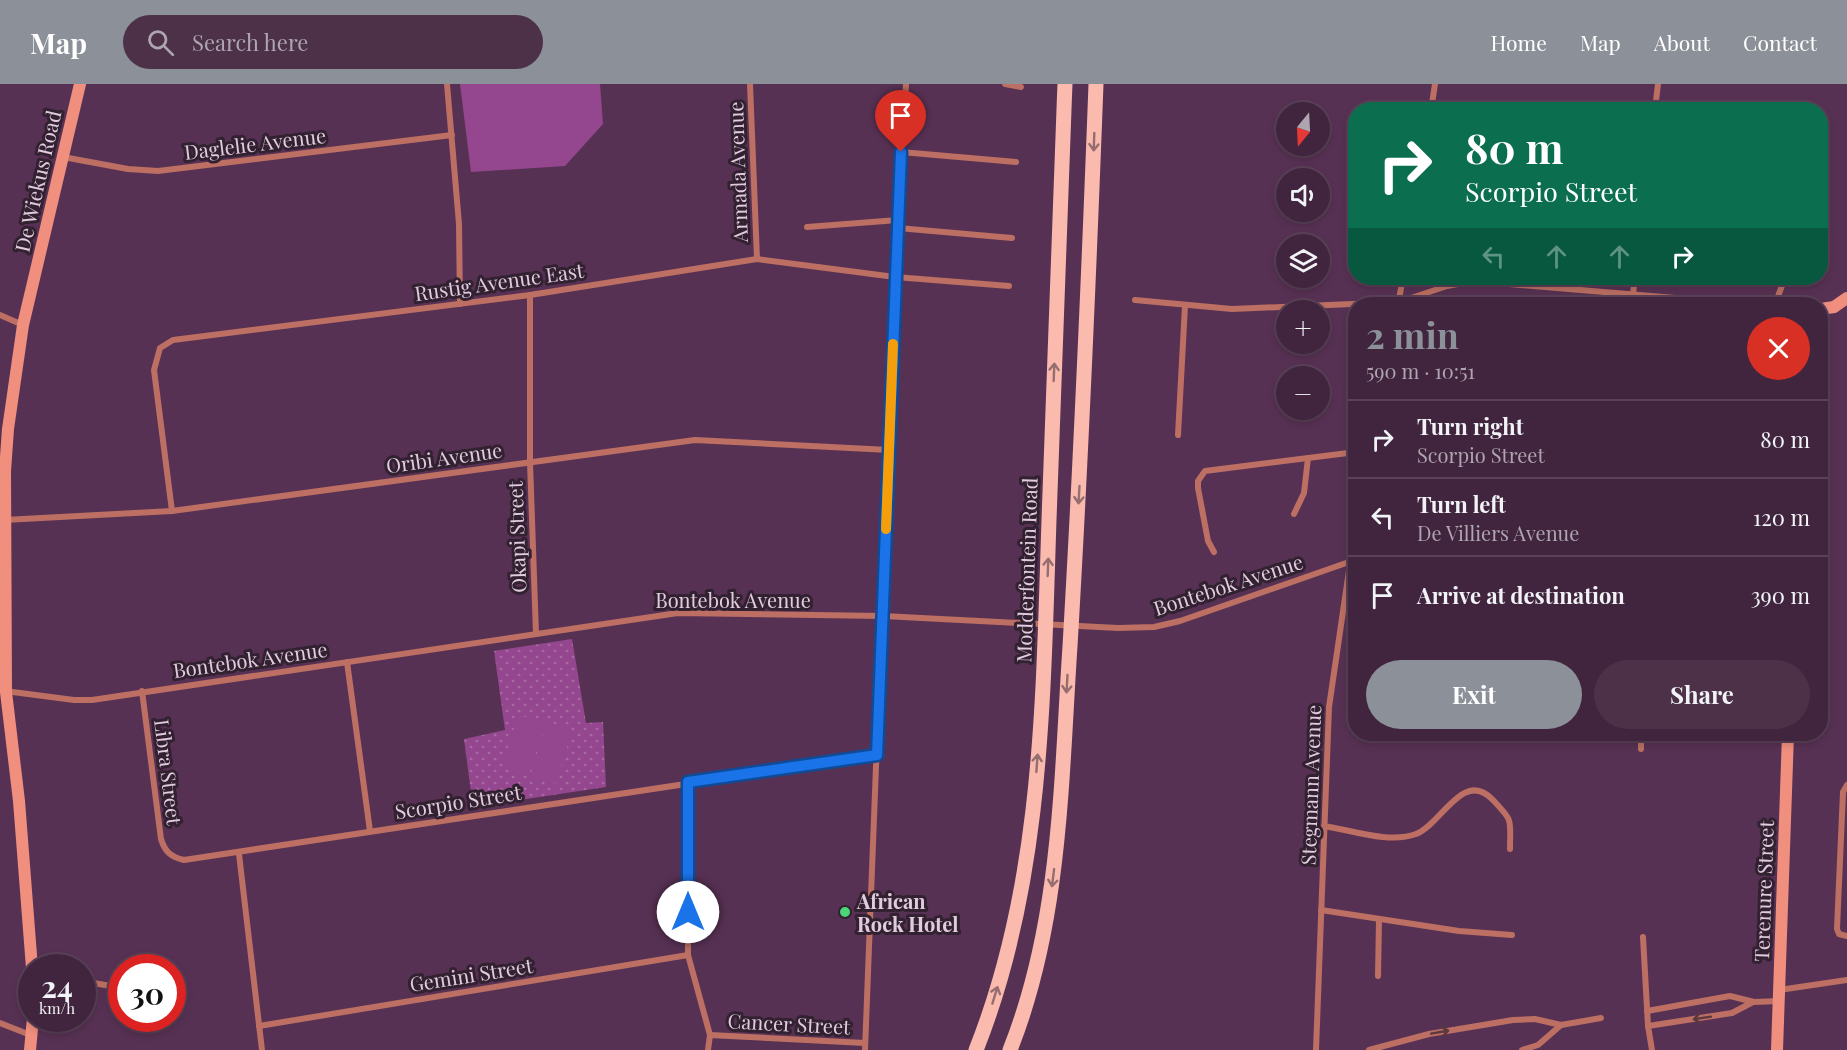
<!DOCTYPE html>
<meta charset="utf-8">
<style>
:root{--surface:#41253e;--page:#4c3149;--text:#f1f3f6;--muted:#aea5b0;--line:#5a4258;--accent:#8c9099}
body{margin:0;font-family:"Playfair Display",serif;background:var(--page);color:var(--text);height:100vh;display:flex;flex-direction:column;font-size:22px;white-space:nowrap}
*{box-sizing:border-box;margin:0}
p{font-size:20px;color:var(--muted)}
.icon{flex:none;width:33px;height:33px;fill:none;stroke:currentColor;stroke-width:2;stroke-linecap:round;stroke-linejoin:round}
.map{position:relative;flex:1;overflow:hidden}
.panel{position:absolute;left:1348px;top:213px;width:480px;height:444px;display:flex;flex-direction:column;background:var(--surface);border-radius:24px;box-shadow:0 3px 9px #0003,0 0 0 2px var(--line)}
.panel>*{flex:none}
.banner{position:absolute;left:1348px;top:18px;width:480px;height:183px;border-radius:24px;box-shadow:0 3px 9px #0003,0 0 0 2px var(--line);background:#0b6e4f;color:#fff;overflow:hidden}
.needle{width:39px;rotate:198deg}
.tools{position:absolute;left:1276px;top:18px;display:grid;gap:12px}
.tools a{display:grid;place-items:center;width:54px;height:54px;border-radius:50%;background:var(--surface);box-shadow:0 3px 9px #0003,0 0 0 2px var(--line);font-size:30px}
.speed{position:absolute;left:18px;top:870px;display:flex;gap:12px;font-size:30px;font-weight:700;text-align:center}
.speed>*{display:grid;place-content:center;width:78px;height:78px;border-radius:50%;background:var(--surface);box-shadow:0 3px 9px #0003,0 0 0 2px var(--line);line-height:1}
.speed small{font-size:15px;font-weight:400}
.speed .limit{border:9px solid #d22;background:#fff;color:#111}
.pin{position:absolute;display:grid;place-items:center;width:51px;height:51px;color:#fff;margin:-62px -26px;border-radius:50% 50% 50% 0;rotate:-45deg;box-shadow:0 0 6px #0007}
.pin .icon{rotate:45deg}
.me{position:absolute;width:66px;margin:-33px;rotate:0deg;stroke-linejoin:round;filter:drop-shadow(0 0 4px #0008)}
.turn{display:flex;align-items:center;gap:21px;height:126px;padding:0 18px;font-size:27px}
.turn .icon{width:78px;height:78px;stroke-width:2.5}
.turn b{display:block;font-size:42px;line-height:51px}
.lanes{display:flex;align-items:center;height:57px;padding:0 18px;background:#0003;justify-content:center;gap:30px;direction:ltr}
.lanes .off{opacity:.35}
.round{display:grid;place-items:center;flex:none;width:63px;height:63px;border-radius:32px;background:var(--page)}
.summary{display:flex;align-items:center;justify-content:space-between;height:102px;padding:0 18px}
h1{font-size:36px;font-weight:700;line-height:45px;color:var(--accent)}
.action{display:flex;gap:12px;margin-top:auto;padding:12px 18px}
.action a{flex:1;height:69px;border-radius:36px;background:var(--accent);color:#fff;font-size:24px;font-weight:700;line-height:69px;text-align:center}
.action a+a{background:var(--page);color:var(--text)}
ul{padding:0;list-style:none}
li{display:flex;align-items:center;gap:18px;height:78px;padding:0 18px;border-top:2px solid var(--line)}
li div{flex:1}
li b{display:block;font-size:22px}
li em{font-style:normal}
header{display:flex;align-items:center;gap:36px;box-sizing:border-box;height:84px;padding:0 30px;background:var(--accent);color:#fff}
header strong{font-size:28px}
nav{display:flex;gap:33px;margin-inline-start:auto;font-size:21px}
.search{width:420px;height:54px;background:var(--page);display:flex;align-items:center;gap:15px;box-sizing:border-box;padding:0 21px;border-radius:33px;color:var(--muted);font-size:22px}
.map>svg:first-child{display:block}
.grass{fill:url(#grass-dots)}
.pitch{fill:#94478e}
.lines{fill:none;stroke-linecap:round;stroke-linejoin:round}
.street{stroke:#bc6f62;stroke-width:6}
.secondary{stroke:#f18f7f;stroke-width:12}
.primary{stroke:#fabaae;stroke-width:15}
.oneway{stroke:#966e6f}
.oneway2{stroke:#5b383f}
.route-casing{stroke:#114b97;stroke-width:15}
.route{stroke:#1a73e8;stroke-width:10}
.slow{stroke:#f59e0b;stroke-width:10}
.poi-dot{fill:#4bd677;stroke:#322130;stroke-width:2}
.labels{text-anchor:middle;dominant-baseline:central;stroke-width:6;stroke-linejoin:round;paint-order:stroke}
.street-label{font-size:20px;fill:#e2cbdf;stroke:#322130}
.poi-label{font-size:20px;font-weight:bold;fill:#e2cbdf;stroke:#322130;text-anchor:start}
</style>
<header>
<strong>Map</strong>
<div class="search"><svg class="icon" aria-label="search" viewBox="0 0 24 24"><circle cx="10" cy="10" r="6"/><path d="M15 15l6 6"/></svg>Search here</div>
<nav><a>Home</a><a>Map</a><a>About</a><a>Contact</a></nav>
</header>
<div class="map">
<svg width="1847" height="966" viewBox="0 0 1847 966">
<defs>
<pattern id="grass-dots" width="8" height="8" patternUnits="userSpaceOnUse" patternTransform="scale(1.5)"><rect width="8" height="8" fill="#94478e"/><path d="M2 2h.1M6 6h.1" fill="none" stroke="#a869a3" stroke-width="1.8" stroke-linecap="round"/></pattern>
</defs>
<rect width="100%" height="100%" fill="#573153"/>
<!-- grass -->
<path class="grass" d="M572 555 586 639 603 638 606 703 473 723 464 655 505 646 494 567Z"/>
<!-- pitch -->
<g class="pitch">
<path d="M460 0H600L603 40 565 82 471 88Z"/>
<path d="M518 631 545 638 529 691 502 683Z"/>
<path d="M546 639 572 647 556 700 530 692Z"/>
</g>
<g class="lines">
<!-- street -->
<g class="street">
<path d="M447 0 459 140 460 220"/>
<path d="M750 0 757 175"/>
<path d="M1005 0 1021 3"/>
<path d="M1431 26 1435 0"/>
<path d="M1655 26 1658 0"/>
<path d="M901 68 1016 78"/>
<path d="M63 73 128 85 158 87 452 51"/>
<path d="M807 143 898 136"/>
<path d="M898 144 1012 154"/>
<path d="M1633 210 1635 194"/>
<path d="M530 211V378L536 550"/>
<path d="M1135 216 1232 225 1399 218 1447 202 1474 197 1746 220"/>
<path d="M1398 220 1403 194"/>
<path d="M1607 220 1608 209"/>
<path d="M1775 220 1785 194"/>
<path d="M0 231 23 241"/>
<path d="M1178 351 1185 222"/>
<path d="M172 427 154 286 160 264 173 256 530 211 757 175 895 193 1009 202"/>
<path d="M1294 430 1304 409 1308 374"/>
<path d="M4 436 172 427 695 356 889 366"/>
<path d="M1214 468 1208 457 1198 404V397L1205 387 1356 368"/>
<path d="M347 578 370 747"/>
<path d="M5 607 74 616H92L678 529 883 532 1118 544 1154 543 1180 537 1349 478"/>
<path d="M142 607 161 755C165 768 171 773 184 776L877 671"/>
<path d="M1641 665V650"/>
<path d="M688 698V871L710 951 708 966"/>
<path d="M1847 701 1843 708 1837 845 1839 850 1847 852"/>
<path d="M1324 742C1351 746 1389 760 1416 750 1441 741 1463 684 1493 716 1514 738 1510 735 1510 765"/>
<path d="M239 770 262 966"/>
<path d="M1321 826 1459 847 1512 851"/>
<path d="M1643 853 1648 942 1652 966"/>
<path d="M1378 892 1379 836"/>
<path d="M82 897 122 904"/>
<path d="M1779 906 1847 896"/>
<path d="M1647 927 1730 912 1754 918 1779 917"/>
<path d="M0 939 33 952"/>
<path d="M259 942 688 871"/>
<path d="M1648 942 1732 929 1753 918"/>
<path d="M710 951 865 959"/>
<path d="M865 966 895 193 906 0"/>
<path d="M1316 966 1329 623 1356 439"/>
<path d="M1369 966 1429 950 1513 936 1535 935 1561 941 1601 934"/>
<path d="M1522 966 1538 961 1561 941"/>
</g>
<!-- secondary -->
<g class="secondary">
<path d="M1821 225 1834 223 1847 214"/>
<path d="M32 884 19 717 6 608 5 387 8 345 23 241 80 0"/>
<path d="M30 966 33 934"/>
<path d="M1777 966 1788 650"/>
</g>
<!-- primary -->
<g class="primary">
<path d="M976 966C1043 798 1043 614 1049 436 1054 290 1059 145 1065 0"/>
<path d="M1010 966C1061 838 1061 698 1070 562 1081 375 1089 187 1096 0"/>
</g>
</g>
<!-- one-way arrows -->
<defs><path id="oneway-shaft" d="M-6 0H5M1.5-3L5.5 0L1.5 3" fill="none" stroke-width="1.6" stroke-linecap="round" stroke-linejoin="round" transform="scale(1.5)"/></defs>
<g class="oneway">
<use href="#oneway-shaft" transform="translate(1094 58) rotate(92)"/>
<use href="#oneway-shaft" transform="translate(1054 288) rotate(-88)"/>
<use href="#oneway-shaft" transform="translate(1079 411) rotate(93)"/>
<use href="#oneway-shaft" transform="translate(1048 483) rotate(-88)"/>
<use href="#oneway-shaft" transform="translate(1067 600) rotate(93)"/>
<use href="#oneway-shaft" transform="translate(1037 679) rotate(-86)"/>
<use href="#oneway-shaft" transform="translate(1053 794) rotate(97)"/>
<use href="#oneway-shaft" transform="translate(995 911) rotate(-73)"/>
</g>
<g class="oneway2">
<use href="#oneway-shaft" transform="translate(1702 934) rotate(171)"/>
<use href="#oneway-shaft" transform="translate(1440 948) rotate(-10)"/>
</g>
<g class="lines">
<!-- route casing -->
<g class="route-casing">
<path id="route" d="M688 828V698L877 671 901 68"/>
</g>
<!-- route -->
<use href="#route" class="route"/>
<!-- slow -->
<path class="slow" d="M886 445 893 260"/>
</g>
<!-- markers -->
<circle class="poi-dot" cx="845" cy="828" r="6"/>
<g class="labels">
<!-- street labels -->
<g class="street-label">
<text transform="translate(255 59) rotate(-7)">Daglelie Avenue</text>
<text transform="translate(737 88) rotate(-92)">Armada Avenue</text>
<text transform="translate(37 97) rotate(-77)">De Wiekus Road</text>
<text transform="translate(499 197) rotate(-8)">Rustig Avenue East</text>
<text transform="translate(444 373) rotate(-8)">Oribi Avenue</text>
<text transform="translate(516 453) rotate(-92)">Okapi Street</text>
<text transform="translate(1026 486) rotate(-88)">Modderfontein Road</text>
<text transform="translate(1228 500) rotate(-18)">Bontebok Avenue</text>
<text x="733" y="515">Bontebok Avenue</text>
<text transform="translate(250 575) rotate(-8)">Bontebok Avenue</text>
<text transform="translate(169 688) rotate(83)">Libra Street</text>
<text transform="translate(1310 701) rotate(-88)">Stegmann Avenue</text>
<text transform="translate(458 717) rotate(-9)">Scorpio Street</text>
<text transform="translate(1763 807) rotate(-88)">Terenure Street</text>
<text transform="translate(471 890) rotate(-9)">Gemini Street</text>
<text transform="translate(789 939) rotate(3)">Cancer Street</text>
</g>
<!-- poi labels -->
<g class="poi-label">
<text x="857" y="816">African<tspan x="857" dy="23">Rock Hotel</tspan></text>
</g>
</g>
</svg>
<div class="tools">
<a><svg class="needle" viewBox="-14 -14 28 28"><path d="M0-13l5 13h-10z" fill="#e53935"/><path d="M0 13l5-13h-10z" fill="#aea5b0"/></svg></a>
<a><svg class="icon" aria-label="sound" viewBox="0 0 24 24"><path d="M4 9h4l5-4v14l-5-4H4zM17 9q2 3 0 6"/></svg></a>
<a><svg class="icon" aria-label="layers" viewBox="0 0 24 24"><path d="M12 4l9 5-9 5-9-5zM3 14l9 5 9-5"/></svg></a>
<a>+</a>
<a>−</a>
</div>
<div class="speed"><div>24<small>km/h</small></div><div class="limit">30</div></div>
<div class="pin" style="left:901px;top:68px;background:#d93025"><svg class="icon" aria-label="arrive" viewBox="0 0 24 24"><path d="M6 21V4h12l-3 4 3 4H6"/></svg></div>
<svg class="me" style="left:688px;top:828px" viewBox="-20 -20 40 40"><circle r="19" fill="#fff"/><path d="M0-13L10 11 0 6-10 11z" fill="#1a73e8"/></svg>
<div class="banner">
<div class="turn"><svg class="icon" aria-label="right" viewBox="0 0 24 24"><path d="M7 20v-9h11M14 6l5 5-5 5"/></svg><div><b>80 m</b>Scorpio Street</div></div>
<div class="lanes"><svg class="icon off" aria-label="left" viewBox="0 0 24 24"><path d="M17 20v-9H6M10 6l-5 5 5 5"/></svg><svg class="icon off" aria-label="ahead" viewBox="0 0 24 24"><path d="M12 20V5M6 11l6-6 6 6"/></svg><svg class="icon off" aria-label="ahead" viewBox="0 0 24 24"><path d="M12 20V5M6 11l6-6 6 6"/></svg><svg class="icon" aria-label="right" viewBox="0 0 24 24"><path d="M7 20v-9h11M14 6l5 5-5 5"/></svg></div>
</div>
<section class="panel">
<div class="summary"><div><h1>2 min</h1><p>590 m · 10:51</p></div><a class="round" style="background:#d93025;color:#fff"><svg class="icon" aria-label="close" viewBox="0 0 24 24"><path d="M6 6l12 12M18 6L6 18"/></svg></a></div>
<ul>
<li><svg class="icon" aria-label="right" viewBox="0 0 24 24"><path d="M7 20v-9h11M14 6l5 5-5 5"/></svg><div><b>Turn right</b><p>Scorpio Street</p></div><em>80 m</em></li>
<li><svg class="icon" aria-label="left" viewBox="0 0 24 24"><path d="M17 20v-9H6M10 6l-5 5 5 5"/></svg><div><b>Turn left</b><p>De Villiers Avenue</p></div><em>120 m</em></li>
<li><svg class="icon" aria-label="arrive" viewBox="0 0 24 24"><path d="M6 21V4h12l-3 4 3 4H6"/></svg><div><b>Arrive at destination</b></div><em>390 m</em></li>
</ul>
<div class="action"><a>Exit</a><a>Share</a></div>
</section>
</div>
